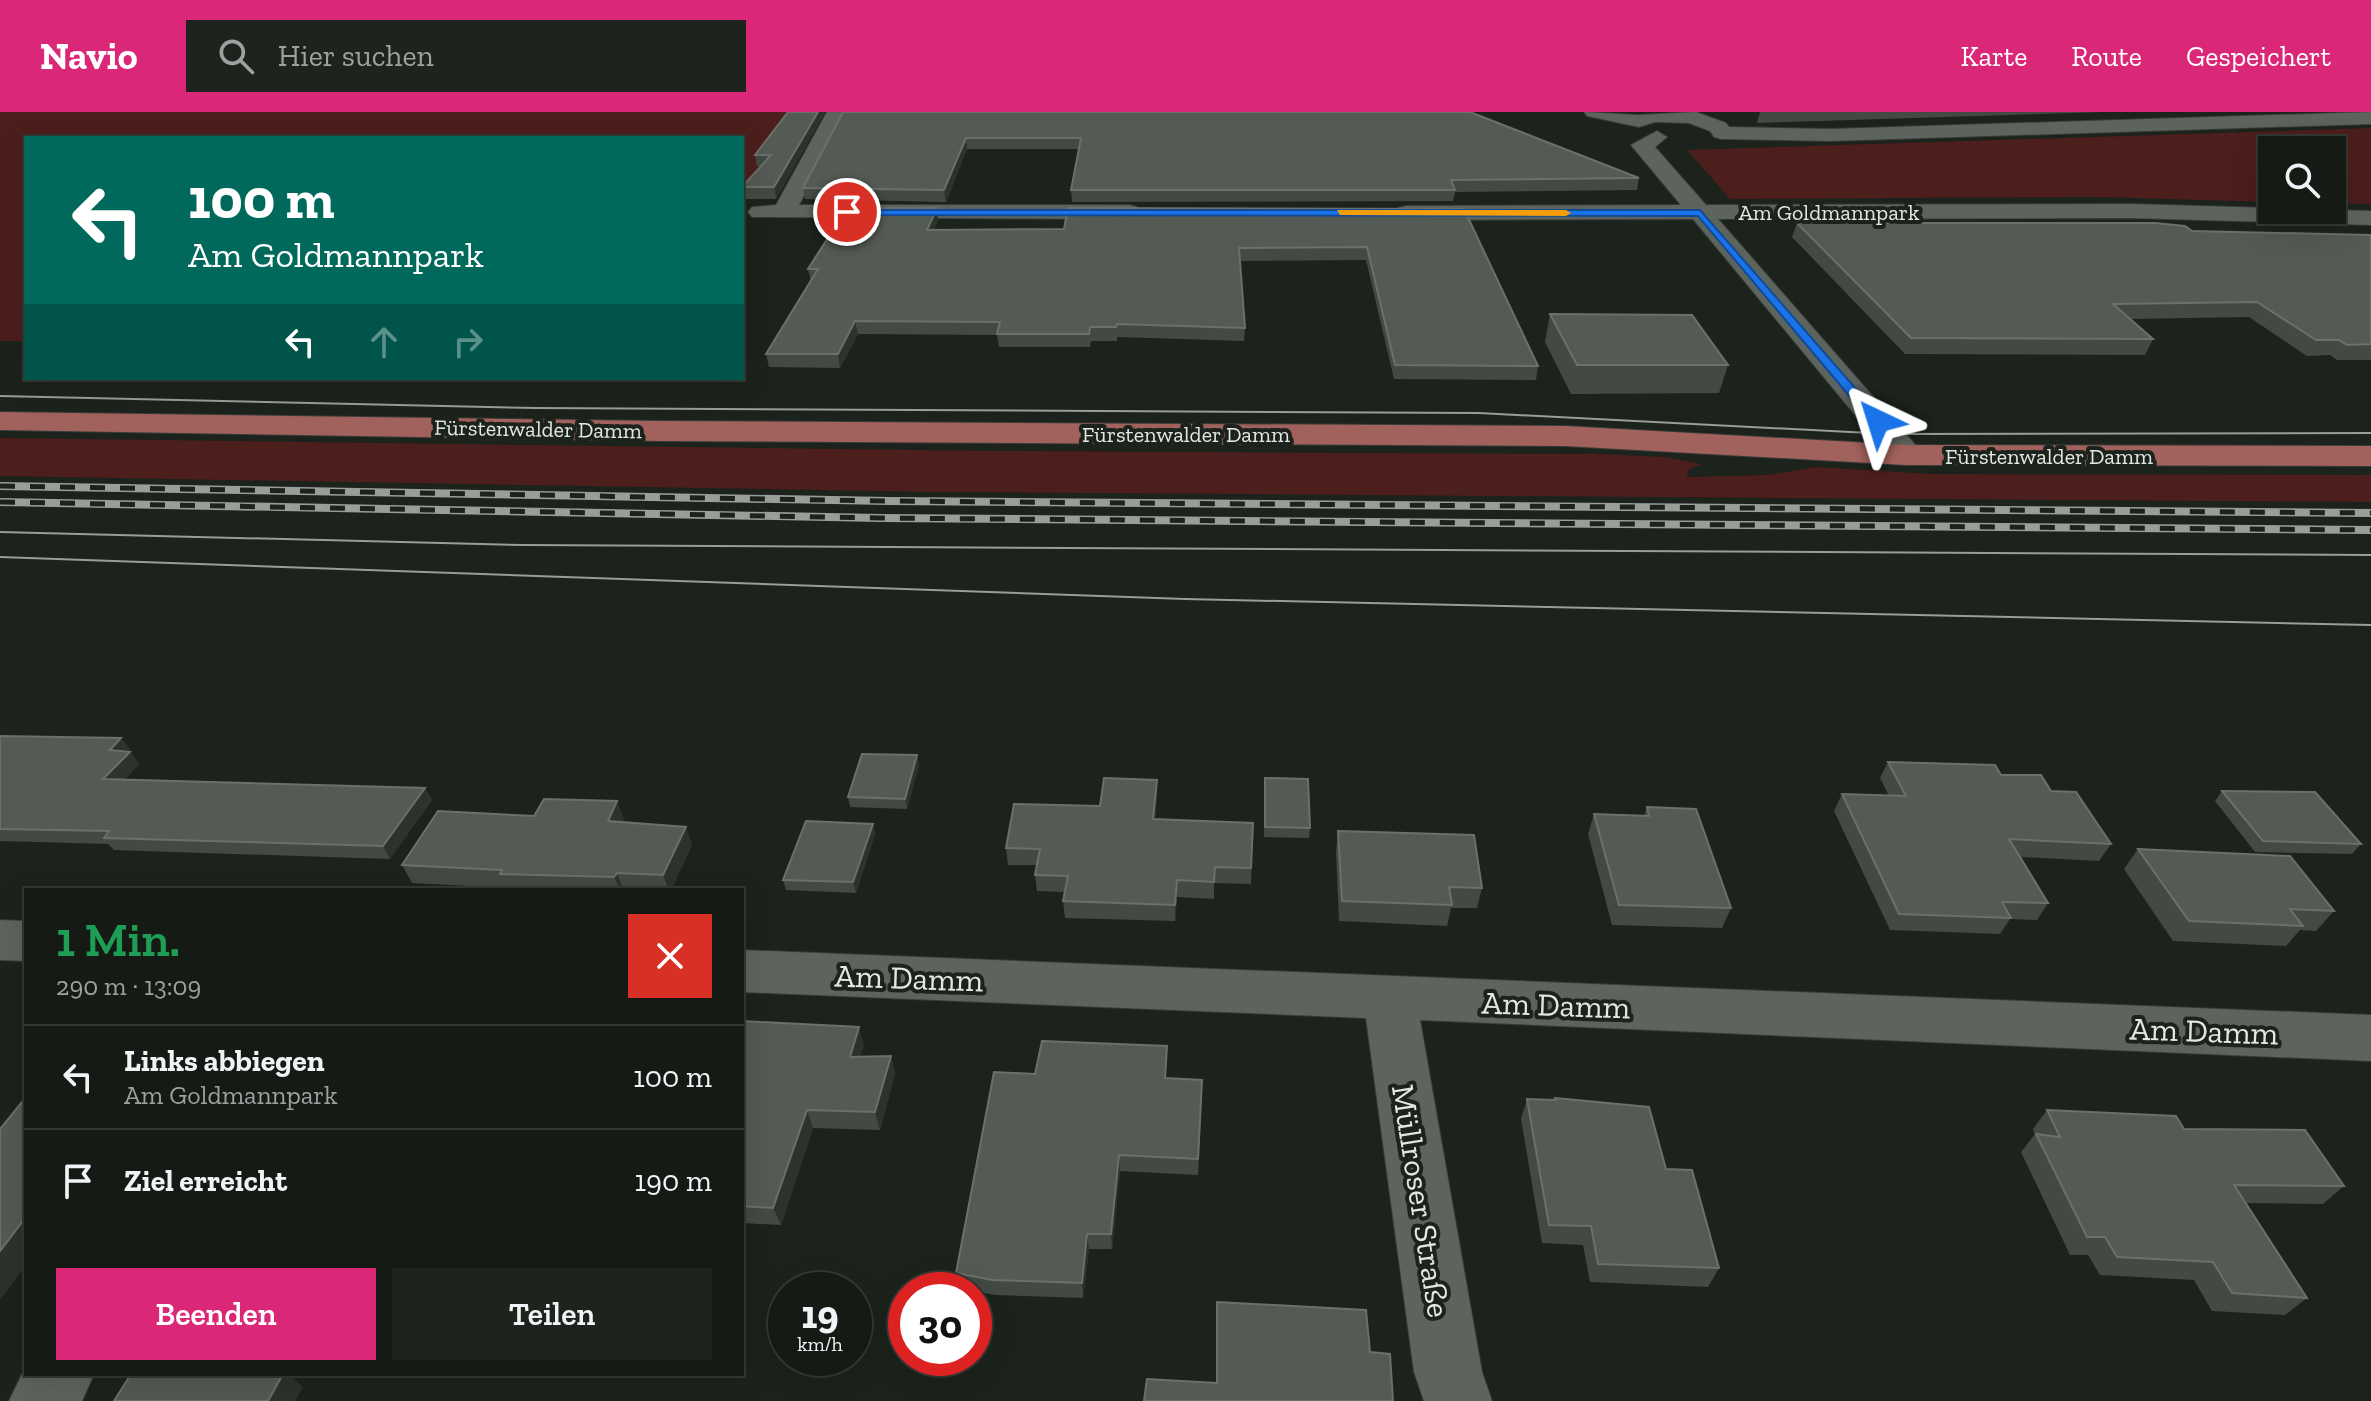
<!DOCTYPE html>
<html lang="de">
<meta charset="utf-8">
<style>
:root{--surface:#151a15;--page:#1e231e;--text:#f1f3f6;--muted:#9da1a0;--line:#343834;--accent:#db2777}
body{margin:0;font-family:"Zilla Slab",serif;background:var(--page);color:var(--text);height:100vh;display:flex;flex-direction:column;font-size:30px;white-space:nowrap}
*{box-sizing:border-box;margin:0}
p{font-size:26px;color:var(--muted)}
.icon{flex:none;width:44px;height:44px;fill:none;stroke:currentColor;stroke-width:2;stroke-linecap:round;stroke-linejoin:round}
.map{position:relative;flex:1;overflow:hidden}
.drawer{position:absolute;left:24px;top:776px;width:720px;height:488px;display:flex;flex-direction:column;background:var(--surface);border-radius:0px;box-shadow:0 8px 32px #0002,0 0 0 2px var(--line)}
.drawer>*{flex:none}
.banner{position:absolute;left:24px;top:24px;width:720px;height:244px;border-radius:0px;box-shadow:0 8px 32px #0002,0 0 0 2px var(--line);background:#00695c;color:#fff;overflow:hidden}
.controls{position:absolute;left:2258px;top:24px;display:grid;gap:16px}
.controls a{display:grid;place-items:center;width:88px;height:88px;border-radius:0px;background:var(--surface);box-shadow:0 8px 32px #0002,0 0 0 2px var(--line);font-size:40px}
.speed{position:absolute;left:768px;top:1160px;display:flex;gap:16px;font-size:40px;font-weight:700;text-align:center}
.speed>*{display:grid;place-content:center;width:104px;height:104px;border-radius:50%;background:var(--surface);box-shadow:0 8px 32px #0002,0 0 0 2px var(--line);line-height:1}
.speed small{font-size:20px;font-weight:400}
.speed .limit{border:12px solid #d22;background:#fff;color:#111}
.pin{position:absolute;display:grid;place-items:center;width:68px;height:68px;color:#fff;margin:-34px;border:4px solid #fff;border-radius:50%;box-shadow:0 2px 8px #0007}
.me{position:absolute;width:88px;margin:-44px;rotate:319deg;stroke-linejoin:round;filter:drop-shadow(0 0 6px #0008)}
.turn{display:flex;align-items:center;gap:28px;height:168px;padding:0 32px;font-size:36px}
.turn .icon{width:104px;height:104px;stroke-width:2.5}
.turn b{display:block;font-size:56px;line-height:68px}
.lanes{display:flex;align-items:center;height:76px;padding:0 32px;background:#0003;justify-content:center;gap:40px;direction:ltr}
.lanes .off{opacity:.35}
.round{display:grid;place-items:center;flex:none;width:84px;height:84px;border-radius:0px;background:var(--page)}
.head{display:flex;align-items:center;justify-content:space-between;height:136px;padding:0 32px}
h1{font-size:48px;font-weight:600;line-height:60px;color:#1e9e55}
.cta{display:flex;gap:16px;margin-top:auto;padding:16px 32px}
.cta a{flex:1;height:92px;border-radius:0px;background:var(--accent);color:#fff;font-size:32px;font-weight:600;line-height:92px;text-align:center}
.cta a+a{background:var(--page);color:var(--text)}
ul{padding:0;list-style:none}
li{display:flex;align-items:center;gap:24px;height:104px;padding:0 32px;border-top:2px solid var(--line)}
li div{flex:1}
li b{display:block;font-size:30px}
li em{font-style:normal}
header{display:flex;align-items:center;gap:48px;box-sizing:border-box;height:112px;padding:0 40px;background:var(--accent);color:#fff}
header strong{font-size:38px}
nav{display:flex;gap:44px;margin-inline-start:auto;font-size:28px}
.search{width:560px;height:72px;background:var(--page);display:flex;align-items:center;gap:20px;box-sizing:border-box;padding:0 28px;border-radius:0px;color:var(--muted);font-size:30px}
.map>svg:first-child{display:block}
.green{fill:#4c1e1c}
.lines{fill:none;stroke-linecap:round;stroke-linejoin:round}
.minor-casing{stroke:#383c38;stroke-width:2}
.major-casing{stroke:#383c38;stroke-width:2}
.minor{fill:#5d645d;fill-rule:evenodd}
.major{fill:#a1615c;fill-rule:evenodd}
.tram{stroke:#9a9e9a;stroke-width:2}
.rail-casing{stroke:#9a9e9a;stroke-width:8}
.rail{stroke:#1c221c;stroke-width:5;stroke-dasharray:15;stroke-linecap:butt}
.wall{fill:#434943}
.shaded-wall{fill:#2c322c}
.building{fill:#545a54;stroke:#6b706b;stroke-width:2}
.route{fill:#1a73e8;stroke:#114b97;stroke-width:2}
.slow{fill:#f59e0b}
.labels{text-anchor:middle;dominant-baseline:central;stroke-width:8;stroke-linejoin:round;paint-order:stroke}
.far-street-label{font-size:22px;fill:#e4e8e4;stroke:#1c221c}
.near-street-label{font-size:32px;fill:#e4e8e4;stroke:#1c221c}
</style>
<header>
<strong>Navio</strong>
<div class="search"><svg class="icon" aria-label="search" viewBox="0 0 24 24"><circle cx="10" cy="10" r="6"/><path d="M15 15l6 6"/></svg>Hier suchen</div>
<nav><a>Karte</a><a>Route</a><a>Gespeichert</a></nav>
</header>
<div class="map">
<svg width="2371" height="1289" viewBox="0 0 2371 1289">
<rect width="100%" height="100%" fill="#1c221c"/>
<!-- green -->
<g class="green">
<path d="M0 0H796L758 53 770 58 742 90V26H26V229H0Z"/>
<path d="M2371 16V92L2332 91V38H2272V90L2098 85 1730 87 1687 38Z"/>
<path d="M0 326 995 339 1595 342 1665 345 1702 352 1688 358 1687 365 1767 363 1816 355 1931 362 2371 363V390L932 380 0 364Z"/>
</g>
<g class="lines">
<!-- minor casing -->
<g class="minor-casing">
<g id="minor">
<path d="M827 0H847L799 93H1129L1137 95 1141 100 1137 105 1129 107 752 105 748 100 752 95 776 93Z"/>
<path d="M1584 0 1638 3 1696 0 1726 11 1729 15 1831 17 2371 0V12L1831 29 1721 27 1714 25 1710 19 1689 11 1655 10 1639 15 1587 4Z"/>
<path d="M1657 19 1667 25 1655 35 1706 93 2131 92 2371 99V113L2131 106 1718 107 1918 336 1922 343 1918 350 1906 353 1894 350 1693 107 1406 108 1398 106 1394 101 1398 96 1406 94 1681 93 1631 33Z"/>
<path d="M0 808 26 809V849L0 848Z"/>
<path d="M742 838 2371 903V949L1420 908 1482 1260 1492 1289H1424L1414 1260 1366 906 742 880Z"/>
<path d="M26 1254V1262H94L82 1289H9Z"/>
</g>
</g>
<!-- major casing -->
<g class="major-casing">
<path id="major" d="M0 300 659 309 1565 314 1906 333 2371 334V354L1906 353 1565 334 659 329 0 318Z"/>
</g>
<!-- minor -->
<use href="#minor" class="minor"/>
<!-- major -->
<use href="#major" class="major"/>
<!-- tram -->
<g class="tram">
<path d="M0 284 535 296 1479 301 1889 322 2371 321"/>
<path d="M0 420 522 433 2371 443"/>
<path d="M0 445 1185 487 2371 513"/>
</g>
<!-- rail casing -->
<g class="rail-casing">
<g id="rail">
<path d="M0 374 889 389 2371 401"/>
<path d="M0 390 880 406 2371 418"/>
</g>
</g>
<!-- rail -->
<use href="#rail" class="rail"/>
</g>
<!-- wall -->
<g class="wall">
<path d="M788 0H825L776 87H745L742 75 762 54H757L755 43Z"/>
<path d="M843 0 1639 66 1637 78 1455 80 1453 89 1072 90 1071 78 1079 37H967L946 90 805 87 803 76Z"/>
<path d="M1760 0H2104L1757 11Z"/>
<path d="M1464 97 1538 254 1536 268 1394 267 1366 148 1240 149 1245 216 1244 229 1117 225V229H1091L1090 235H999L997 223 858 222 840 256 769 255 766 242 811 170 808 157 938 108 934 118 1064 117Z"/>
<path d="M1797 111 2371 123V248H2337L2330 243 2307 244 2249 205 2130 207 2153 227 2145 243 1905 242 1792 125Z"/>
<path d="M1550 202 1728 253 1719 281 1571 282 1545 230Z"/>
<path d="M0 624 121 626 130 638 129 639 130 640 139 652 124 668 425 676 432 688 390 747 114 738 108 732 0 729Z"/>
<path d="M917 643 919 653 907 697 850 695 848 685Z"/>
<path d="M1888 650 2001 663 2051 679 2111 732 2099 749 2020 745 2048 791 2037 808 2010 807 2000 822 1890 818 1834 699 1842 682 1889 684 1880 666Z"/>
<path d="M1265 666 1310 716 1309 726 1264 725Z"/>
<path d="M2222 679 2361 732 2352 742 2255 740 2215 689Z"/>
<path d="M1157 685 1155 707 1253 711 1251 772 1214 771V787L1177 785 1175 809 1065 806 1063 789 1064 780 1037 779 1035 763 1037 753H1008L1006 736 1100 694Z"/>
<path d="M1647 695 1731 796 1722 816 1612 813 1588 722 1594 702 1644 704Z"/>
<path d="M624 707 623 710 692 733 671 778H508L507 776 412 771 402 753Z"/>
<path d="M873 712 875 722 856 781 786 778 783 768Z"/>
<path d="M1338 719 1482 776 1477 796H1451L1447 814 1339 809 1336 739Z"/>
<path d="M2138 737 2334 799 2316 819 2300 818 2286 834 2173 829 2124 757Z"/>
<path d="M742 909 864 933 860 944H891L895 962 880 1018 813 1016 781 1113 742 1111Z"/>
<path d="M1167 934 1166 966 1202 984 1198 1063 1120 1059 1112 1137H1089L1083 1186 995 1183 960 1176 956 1161 1035 962Z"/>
<path d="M1555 986 1666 1057 1719 1156 1708 1175 1590 1170 1583 1133 1542 1131 1521 1007 1527 987 1554 988Z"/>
<path d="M2047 998 2184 1017 2344 1074 2323 1092 2246 1091 2307 1186 2285 1203 2212 1199 2194 1168 2100 1163 2088 1143H2070L2021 1040 2035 1022 2033 1017Z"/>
</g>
<!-- shaded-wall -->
<g class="shaded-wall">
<path d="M818 0H825L776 87 774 75Z"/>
<path d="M966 26 967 37 946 90 944 78Z"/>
<path d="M937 96 938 108 929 131 927 118Z"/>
<path d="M855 209 858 222 840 256 838 242Z"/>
<path d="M121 626 130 638 119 651 110 638Z"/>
<path d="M130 640 139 652 113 680 103 667Z"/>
<path d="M917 643 919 653 907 697 905 687Z"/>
<path d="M1157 668V685L1153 724V707Z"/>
<path d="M425 676 432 688 390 747 383 734Z"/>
<path d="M617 689 624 707 615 727 608 709Z"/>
<path d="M873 712 875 722 856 781 853 770Z"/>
<path d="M686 715 692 733 671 778H669L663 763Z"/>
<path d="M617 761 624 778H620L614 765Z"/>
<path d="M1177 768V785L1175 809V793Z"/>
<path d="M859 915 864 933 855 963 850 945Z"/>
<path d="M891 944 895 962 880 1018 875 1000Z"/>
<path d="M807 998 813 1016 781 1113 773 1096Z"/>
<path d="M1119 1043 1120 1059 1112 1137 1111 1122Z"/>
<path d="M26 1105V1153L0 1188V1139Z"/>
<path d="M1087 1122 1089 1137 1083 1186 1082 1171Z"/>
<path d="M283 1262H289L303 1275 295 1289H268Z"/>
</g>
<!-- building -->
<g class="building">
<path d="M788 0H818L774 75H742L771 43H755Z"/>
<path d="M843 0H1470L1639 66 1451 68 1455 78H1071L1081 26H966L944 78 803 76Z"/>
<path d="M847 96H937L927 118 1064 117 1068 96 1464 97 1538 254 1395 253 1367 135 1239 136 1245 216 1117 212 1116 215H1090L1089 222H997L1000 210 855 209 838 242H766L818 157H808Z"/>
<path d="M1797 111H2155L2185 114 2192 119 2371 123V232L2347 233 2339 228H2316L2257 190 2113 192 2153 227 1911 226Z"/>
<path d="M1550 202 1692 203 1728 253H1577Z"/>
<path d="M0 624 121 626 110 638 130 640 103 667 425 676 383 734 104 726 109 719 0 717Z"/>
<path d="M862 642 917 643 905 687 848 685Z"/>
<path d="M1888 650 1995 653 2001 663H2041L2051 679 2076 680 2111 732 2009 727 2048 791 2002 790 2011 806 1899 802 1842 682 1906 684Z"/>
<path d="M1104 666 1157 668 1153 707 1253 711 1251 756 1215 755 1214 770 1177 768 1175 793 1063 789 1068 764 1035 763 1040 737 1006 736 1014 692 1100 694Z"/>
<path d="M1265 666 1308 667 1310 716 1265 715Z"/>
<path d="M2222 679 2315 680 2361 732 2263 729Z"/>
<path d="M544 687 617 689 608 709 686 715 663 763 617 761 614 765 500 762 502 758 402 753 438 699 534 704Z"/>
<path d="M1647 695 1696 697 1731 796 1619 793 1594 702 1649 704Z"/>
<path d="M806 709 873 712 853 770 783 768Z"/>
<path d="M1338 719 1474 723 1482 776 1449 775 1452 793 1342 789Z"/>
<path d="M2138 737 2290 744 2334 799 2290 797 2303 814 2189 809Z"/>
<path d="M742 909 859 915 850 945 891 944 875 1000 807 998 773 1096 742 1094Z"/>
<path d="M1042 929 1167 934 1165 966 1202 968 1198 1047 1119 1043 1111 1122H1087L1082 1171 992 1168 956 1161 994 960 1035 962Z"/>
<path d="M26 985V1105L0 1139V1017Z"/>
<path d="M1555 986 1649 995 1666 1057 1692 1058 1719 1156 1598 1152 1591 1114 1549 1113 1527 987 1556 988Z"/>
<path d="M2047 998 2176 1004 2184 1017 2305 1018 2344 1074 2234 1073 2307 1186 2232 1181 2213 1150 2117 1145 2105 1125H2087L2036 1022 2060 1025Z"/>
<path d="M1217 1190 1366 1198 1370 1240 1390 1242 1393 1289H1144L1147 1267 1217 1271Z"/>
<path d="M131 1262H283L268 1289H114Z"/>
</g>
<!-- route -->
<path class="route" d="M844 98H1700L1884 309 1873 312 1698 104 847 103Z"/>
<!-- slow -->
<path class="slow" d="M1337 98H1566L1571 101 1566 104 1340 103Z"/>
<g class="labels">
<!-- far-street labels -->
<g class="far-street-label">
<text x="1829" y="100">Am Goldmannpark</text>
<text transform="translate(538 317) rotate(1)">Fürstenwalder Damm</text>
<text x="1186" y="322">Fürstenwalder Damm</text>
<text x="2049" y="344">Fürstenwalder Damm</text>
</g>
<!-- near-street labels -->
<g class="near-street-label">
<text transform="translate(909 866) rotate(2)">Am Damm</text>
<text transform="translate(1556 893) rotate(2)">Am Damm</text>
<text transform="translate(2204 919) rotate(2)">Am Damm</text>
<text transform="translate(1421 1089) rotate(81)">Müllroser Straße</text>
</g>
</g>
</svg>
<div class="controls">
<a><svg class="icon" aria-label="search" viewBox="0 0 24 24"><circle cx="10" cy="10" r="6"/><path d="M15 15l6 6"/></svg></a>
</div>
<div class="speed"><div>19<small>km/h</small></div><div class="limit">30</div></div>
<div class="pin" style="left:847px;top:100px;background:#d93025"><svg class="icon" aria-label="arrive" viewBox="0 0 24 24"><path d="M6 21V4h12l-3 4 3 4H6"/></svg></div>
<svg class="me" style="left:1878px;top:309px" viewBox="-20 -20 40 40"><path d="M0-17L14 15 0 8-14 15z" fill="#1a73e8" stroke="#fff" stroke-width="4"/></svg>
<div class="banner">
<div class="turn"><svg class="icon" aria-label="left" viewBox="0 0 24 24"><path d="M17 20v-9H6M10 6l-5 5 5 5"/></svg><div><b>100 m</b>Am Goldmannpark</div></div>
<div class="lanes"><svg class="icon" aria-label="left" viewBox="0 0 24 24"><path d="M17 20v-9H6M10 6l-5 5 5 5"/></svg><svg class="icon off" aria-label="ahead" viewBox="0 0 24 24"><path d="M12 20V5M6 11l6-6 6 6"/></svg><svg class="icon off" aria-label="right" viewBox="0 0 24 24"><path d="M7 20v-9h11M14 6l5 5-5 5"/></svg></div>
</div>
<section class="drawer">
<div class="head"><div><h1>1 Min.</h1><p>290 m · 13:09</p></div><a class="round" style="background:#d93025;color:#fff"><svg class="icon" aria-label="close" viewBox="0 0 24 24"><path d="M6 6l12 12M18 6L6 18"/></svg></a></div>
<ul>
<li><svg class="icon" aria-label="left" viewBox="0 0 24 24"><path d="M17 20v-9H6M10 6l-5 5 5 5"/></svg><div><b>Links abbiegen</b><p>Am Goldmannpark</p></div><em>100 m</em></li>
<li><svg class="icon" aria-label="arrive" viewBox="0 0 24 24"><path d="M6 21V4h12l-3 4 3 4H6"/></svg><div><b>Ziel erreicht</b></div><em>190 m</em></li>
</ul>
<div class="cta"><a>Beenden</a><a>Teilen</a></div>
</section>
</div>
